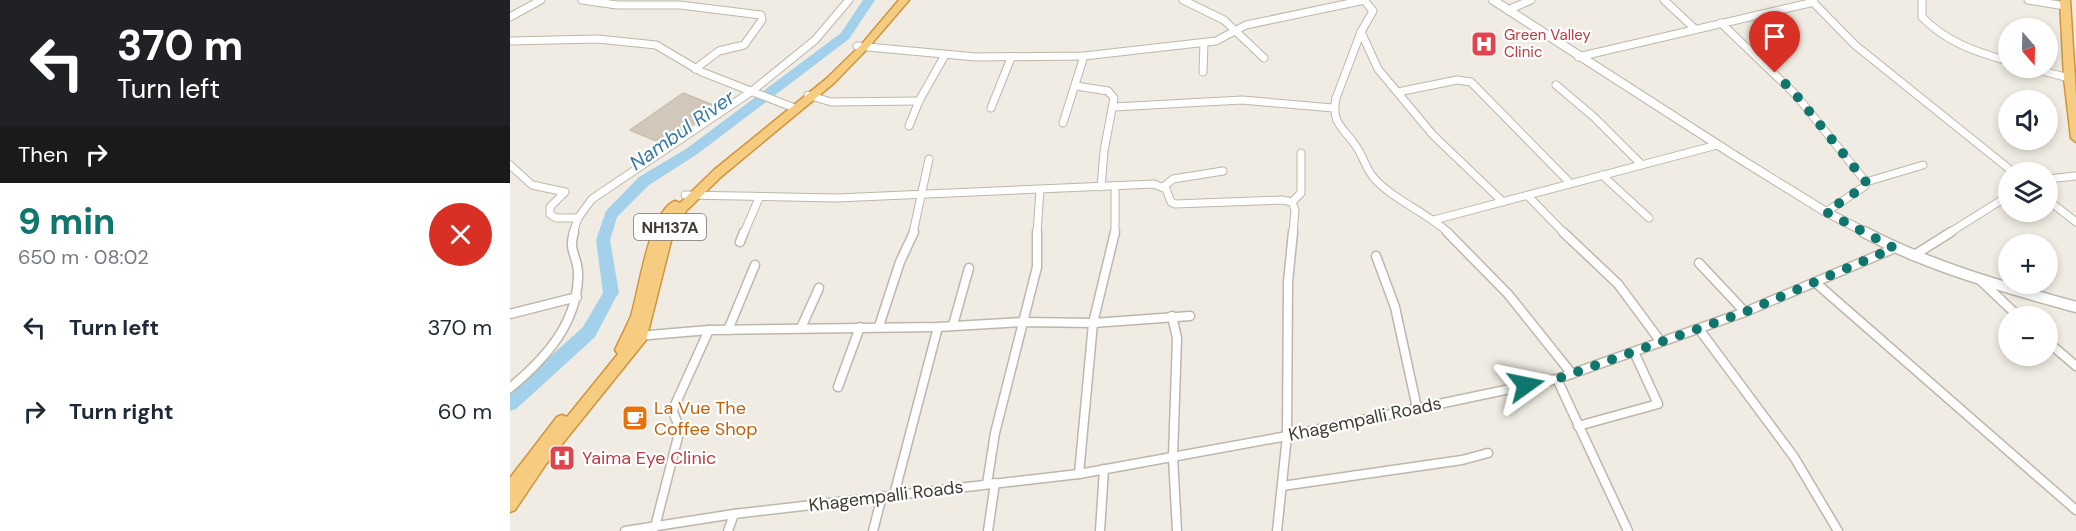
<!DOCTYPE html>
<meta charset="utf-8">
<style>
:root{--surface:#fff;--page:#f6f6f7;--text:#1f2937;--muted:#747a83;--accent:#0f766e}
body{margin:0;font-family:"DM Sans",sans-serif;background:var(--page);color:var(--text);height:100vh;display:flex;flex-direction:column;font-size:22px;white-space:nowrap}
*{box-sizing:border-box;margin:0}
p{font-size:20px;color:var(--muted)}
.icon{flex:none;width:33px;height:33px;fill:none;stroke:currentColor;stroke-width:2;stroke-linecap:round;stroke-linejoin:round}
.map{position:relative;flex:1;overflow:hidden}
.side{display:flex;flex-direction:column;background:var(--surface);width:510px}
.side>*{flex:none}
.hud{background:#202124;color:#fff;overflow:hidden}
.needle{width:39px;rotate:160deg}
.fabs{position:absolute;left:1488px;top:18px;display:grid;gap:12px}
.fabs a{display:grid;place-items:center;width:60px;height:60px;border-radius:50%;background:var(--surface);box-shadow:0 3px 9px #0003;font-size:30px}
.pin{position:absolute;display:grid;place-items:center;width:51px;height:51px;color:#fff;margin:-62px -26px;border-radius:50% 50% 50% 0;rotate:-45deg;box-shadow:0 0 6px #0007}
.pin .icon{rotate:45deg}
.me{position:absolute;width:66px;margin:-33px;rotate:78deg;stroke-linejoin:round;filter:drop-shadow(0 0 4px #0008)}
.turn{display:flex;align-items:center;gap:21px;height:126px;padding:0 18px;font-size:27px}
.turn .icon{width:78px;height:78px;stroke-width:2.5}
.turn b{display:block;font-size:42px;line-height:51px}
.then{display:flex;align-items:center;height:57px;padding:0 18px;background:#0003;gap:12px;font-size:22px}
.round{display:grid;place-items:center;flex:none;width:63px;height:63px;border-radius:32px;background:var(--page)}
.summary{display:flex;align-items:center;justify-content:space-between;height:102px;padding:0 18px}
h1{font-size:36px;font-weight:700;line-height:45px;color:var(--accent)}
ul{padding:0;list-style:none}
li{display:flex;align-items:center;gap:18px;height:84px;padding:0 18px}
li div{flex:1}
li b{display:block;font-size:22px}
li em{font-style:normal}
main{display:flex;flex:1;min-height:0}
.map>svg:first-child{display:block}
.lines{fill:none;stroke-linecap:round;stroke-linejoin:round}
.river{fill:#a3d0ea;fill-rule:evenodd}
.building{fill:#d1c7ba;stroke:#cbbead;stroke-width:1.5}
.minor-far1-casing{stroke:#beb6aa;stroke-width:9}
.minor-casing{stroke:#beb6aa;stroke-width:11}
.tertiary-far1-casing{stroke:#beb6aa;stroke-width:10}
.tertiary-casing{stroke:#beb6aa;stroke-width:13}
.trunk-casing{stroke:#d1943c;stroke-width:3}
.minor-far1{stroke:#fff;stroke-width:7}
.minor{stroke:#fff;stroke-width:8}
.tertiary-far1{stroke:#fff;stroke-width:8}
.tertiary{stroke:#fff;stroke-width:10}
.trunk{fill:#f5cc80;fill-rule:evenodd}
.route{stroke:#0f766e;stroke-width:10;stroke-dasharray:0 18}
.labels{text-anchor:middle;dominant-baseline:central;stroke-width:4.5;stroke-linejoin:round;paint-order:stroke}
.far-health-label{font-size:15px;fill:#be3a42;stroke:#fff;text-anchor:start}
.shield{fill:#fff;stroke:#7b7671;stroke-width:1.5}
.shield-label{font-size:16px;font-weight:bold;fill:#423c34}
.food-label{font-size:18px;fill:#c56008;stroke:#fff;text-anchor:start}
.street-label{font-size:18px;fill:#423c34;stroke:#fff}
.health-label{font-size:18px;fill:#be3a42;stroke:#fff;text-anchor:start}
.water-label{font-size:20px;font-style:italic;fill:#367ba5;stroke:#fff}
</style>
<main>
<section class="side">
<div class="hud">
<div class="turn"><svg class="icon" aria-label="left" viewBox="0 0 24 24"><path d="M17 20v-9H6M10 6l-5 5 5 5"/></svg><div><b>370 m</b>Turn left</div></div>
<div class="then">Then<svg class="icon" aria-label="right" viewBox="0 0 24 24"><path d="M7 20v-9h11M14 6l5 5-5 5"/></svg></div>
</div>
<div class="summary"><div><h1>9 min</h1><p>650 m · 08:02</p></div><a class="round" style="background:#d93025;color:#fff"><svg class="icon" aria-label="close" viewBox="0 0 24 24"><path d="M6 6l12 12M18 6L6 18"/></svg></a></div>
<ul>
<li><svg class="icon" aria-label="left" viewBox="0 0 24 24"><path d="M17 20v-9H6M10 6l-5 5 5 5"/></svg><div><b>Turn left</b></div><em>370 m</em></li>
<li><svg class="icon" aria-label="right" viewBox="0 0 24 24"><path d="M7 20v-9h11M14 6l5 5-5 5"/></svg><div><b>Turn right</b></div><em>60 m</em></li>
</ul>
</section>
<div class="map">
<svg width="1566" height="531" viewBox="0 0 1566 531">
<rect width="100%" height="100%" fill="#f0ece3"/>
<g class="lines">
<!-- river -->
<path class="river" d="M353 0H365L339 39 186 155 139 185 107 217 100 240 109 293 106 297 85 337 6 409 0 411V393L73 327 93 293 86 240 96 211 129 177 176 149 331 33Z"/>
</g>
<!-- building -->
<path class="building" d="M173 93 208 107 153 144 120 130Z"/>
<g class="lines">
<!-- minor-far1 casing -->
<g class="minor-far1-casing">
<g id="minor-far1">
<path d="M72 0 107 5H170L251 15 252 20 234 45 209 51 185 69"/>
<path d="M673 0 714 20 754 58"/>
<path d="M854 0 863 11 851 32 826 98C821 124 833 127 846 146 853 156 856 169 864 178 881 198 917 213 939 233"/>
<path d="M1154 0 1185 29"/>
<path d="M1301 0 1345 45 1503 172"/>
<path d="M1412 0V17C1436 42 1466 52 1498 61"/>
<path d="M1518 0 1555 6"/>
<path d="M998 10 1021 0"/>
<path d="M0 17 31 0"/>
<path d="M1211 23 1286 95 1356 182 1355 186 1316 212"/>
<path d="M851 32 868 69 923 135 993 202"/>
<path d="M0 41 88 39 146 45 192 72 287 109"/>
<path d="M347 46 466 57 574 56 706 41 736 25 855 0"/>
<path d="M1068 57 1304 2"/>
<path d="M1521 68 1559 78"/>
<path d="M693 72 694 43"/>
<path d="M1046 85 1084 117 1131 164"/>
<path d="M566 86 598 91 604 98 594 151 591 187"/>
<path d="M888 92 947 80 961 82 1060 183"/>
<path d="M298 95 321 102 409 101"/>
<path d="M604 107 732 100 823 108"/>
<path d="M481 108 501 58"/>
<path d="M553 123 574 56"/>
<path d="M399 126 409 101 435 55"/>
<path d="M0 165 22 185 55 192 40 207V214L46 218H68"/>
<path d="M1092 175 1139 218"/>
<path d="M1538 179 1566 176"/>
<path d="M1356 182 1413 165"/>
<path d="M605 186V233"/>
<path d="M653 187 663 179 713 171"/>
<path d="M175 195 327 198 644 184 656 189 661 202 665 204 772 200 782 202 785 210 783 233"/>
<path d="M1018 196 1054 233"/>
<path d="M1538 200 1566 222"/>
<path d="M782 202 791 193V153"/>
<path d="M924 220 1207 145"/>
<path d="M63 233 68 218 82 199 242 91 305 40 339 0"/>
<path d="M234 233 249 198"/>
<path d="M403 233 419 159"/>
<path d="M527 233 530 190"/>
<path d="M1439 233 1498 196"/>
</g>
</g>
<!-- minor casing -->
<g class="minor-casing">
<g id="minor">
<path d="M937 232 998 294 1062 374"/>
<path d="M1053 232 1108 284 1151 342"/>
<path d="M230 242 234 232"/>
<path d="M866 256 885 307 907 408"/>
<path d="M1403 256 1441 232"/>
<path d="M1189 263 1235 312"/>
<path d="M1470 280 1508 316"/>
<path d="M1306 283 1566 510"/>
<path d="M0 314 67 297"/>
<path d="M662 316 667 338 663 457 667 531"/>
<path d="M443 325 459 268"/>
<path d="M369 326 390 262 404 232"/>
<path d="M291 328 309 288"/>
<path d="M1189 329 1284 457 1328 531"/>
<path d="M218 330 245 265"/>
<path d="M127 336 199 330 428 327 513 322 583 323 680 316"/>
<path d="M1538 342 1566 366"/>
<path d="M1047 379 1118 531"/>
<path d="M328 387 350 327"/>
<path d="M0 388C36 358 69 322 68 272 67 254 58 252 64 232"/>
<path d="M1068 426 1148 404 1124 352"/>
<path d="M569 474 583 323 605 232"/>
<path d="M477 484 485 433 527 267V232"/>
<path d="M772 486 952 460 978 453"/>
<path d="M384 495 428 327"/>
<path d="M145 527 170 429 163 412 164 407 199 330"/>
<path d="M115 531 224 514 569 474 777 436 1047 379 1235 312 1385 248"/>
<path d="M218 531 224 514"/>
<path d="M363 531 372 496"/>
<path d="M478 531 485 483"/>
<path d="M590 531 594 469"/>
<path d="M767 531 777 436 778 282 783 232"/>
</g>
</g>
<!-- tertiary-far1 casing -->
<g class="tertiary-far1-casing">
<path id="tertiary-far1" d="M983 0 1227 157 1316 212 1357 233"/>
</g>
<!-- tertiary casing -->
<g class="tertiary-casing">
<path id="tertiary" d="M1354 232C1421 267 1493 287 1566 307"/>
</g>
<!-- trunk casing -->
<g class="trunk-casing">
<g id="trunk">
<path d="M389 0H399L357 49 324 83 212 176 176 211 161 241 136 340 36 464 5 510 0 512V478L47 417 52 415 57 417 108 354 105 350C110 339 116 328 121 316 129 291 139 211 165 201L170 203 204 170 316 79 351 45Z"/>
<path d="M1550 0H1560L1566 95V142L1561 138 1554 78Z"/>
</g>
</g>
<!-- minor-far1 -->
<use href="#minor-far1" class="minor-far1"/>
<!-- minor -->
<use href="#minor" class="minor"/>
<!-- tertiary-far1 -->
<use href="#tertiary-far1" class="tertiary-far1"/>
<!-- tertiary -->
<use href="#tertiary" class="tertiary"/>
<!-- trunk -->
<use href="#trunk" class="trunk"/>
</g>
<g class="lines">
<!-- route -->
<path class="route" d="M1016 385 1047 379 1235 312 1384 248 1316 212 1355 186 1356 182 1286 95 1265 73"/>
</g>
<!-- icons -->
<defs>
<g id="hospital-square" transform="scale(1.35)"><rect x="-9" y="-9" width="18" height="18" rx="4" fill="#e0444e" stroke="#fff"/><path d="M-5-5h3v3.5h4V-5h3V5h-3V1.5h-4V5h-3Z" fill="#fff"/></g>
<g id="cafe-square" transform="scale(1.35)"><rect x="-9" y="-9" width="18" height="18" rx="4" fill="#e8710a" stroke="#fff"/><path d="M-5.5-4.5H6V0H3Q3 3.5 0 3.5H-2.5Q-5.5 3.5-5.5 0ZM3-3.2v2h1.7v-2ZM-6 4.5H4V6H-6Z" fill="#fff"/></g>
</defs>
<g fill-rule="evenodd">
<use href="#hospital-square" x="974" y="44"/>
<use href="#cafe-square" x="125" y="418"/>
<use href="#hospital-square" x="52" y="458"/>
</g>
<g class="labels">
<!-- far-health labels -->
<g class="far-health-label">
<text x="994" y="35">Green Valley<tspan x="994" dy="17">Clinic</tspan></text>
</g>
<!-- shield labels -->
<rect class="shield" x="124" y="214" width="72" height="26" rx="4.5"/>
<g class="shield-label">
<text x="160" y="227">NH137A</text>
</g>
<!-- food labels -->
<g class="food-label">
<text x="144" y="408">La Vue The<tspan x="144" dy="21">Coffee Shop</tspan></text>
</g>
<!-- street labels -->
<g class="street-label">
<text transform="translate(855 419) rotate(-12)">Khagempalli Roads</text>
<text transform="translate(376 496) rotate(-7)">Khagempalli Roads</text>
</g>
<!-- health labels -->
<g class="health-label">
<text x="72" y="458">Yaima Eye Clinic</text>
</g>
<!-- water labels -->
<g class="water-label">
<text transform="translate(172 130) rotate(-35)">Nambul River</text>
</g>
</g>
</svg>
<div class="fabs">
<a><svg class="needle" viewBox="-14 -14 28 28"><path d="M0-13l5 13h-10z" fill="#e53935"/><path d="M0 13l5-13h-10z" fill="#747a83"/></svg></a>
<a><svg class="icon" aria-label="sound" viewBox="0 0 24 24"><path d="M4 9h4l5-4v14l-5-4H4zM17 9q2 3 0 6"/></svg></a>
<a><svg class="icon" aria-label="layers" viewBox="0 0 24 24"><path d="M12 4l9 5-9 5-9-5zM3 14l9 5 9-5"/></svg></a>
<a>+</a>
<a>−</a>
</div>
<div class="pin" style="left:1265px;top:73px;background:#d93025"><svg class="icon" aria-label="arrive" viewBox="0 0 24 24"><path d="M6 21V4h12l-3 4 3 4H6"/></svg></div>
<svg class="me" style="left:1016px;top:385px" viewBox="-20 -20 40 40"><path d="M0-17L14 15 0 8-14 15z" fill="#0f766e" stroke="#fff" stroke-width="4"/></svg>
</div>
</main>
